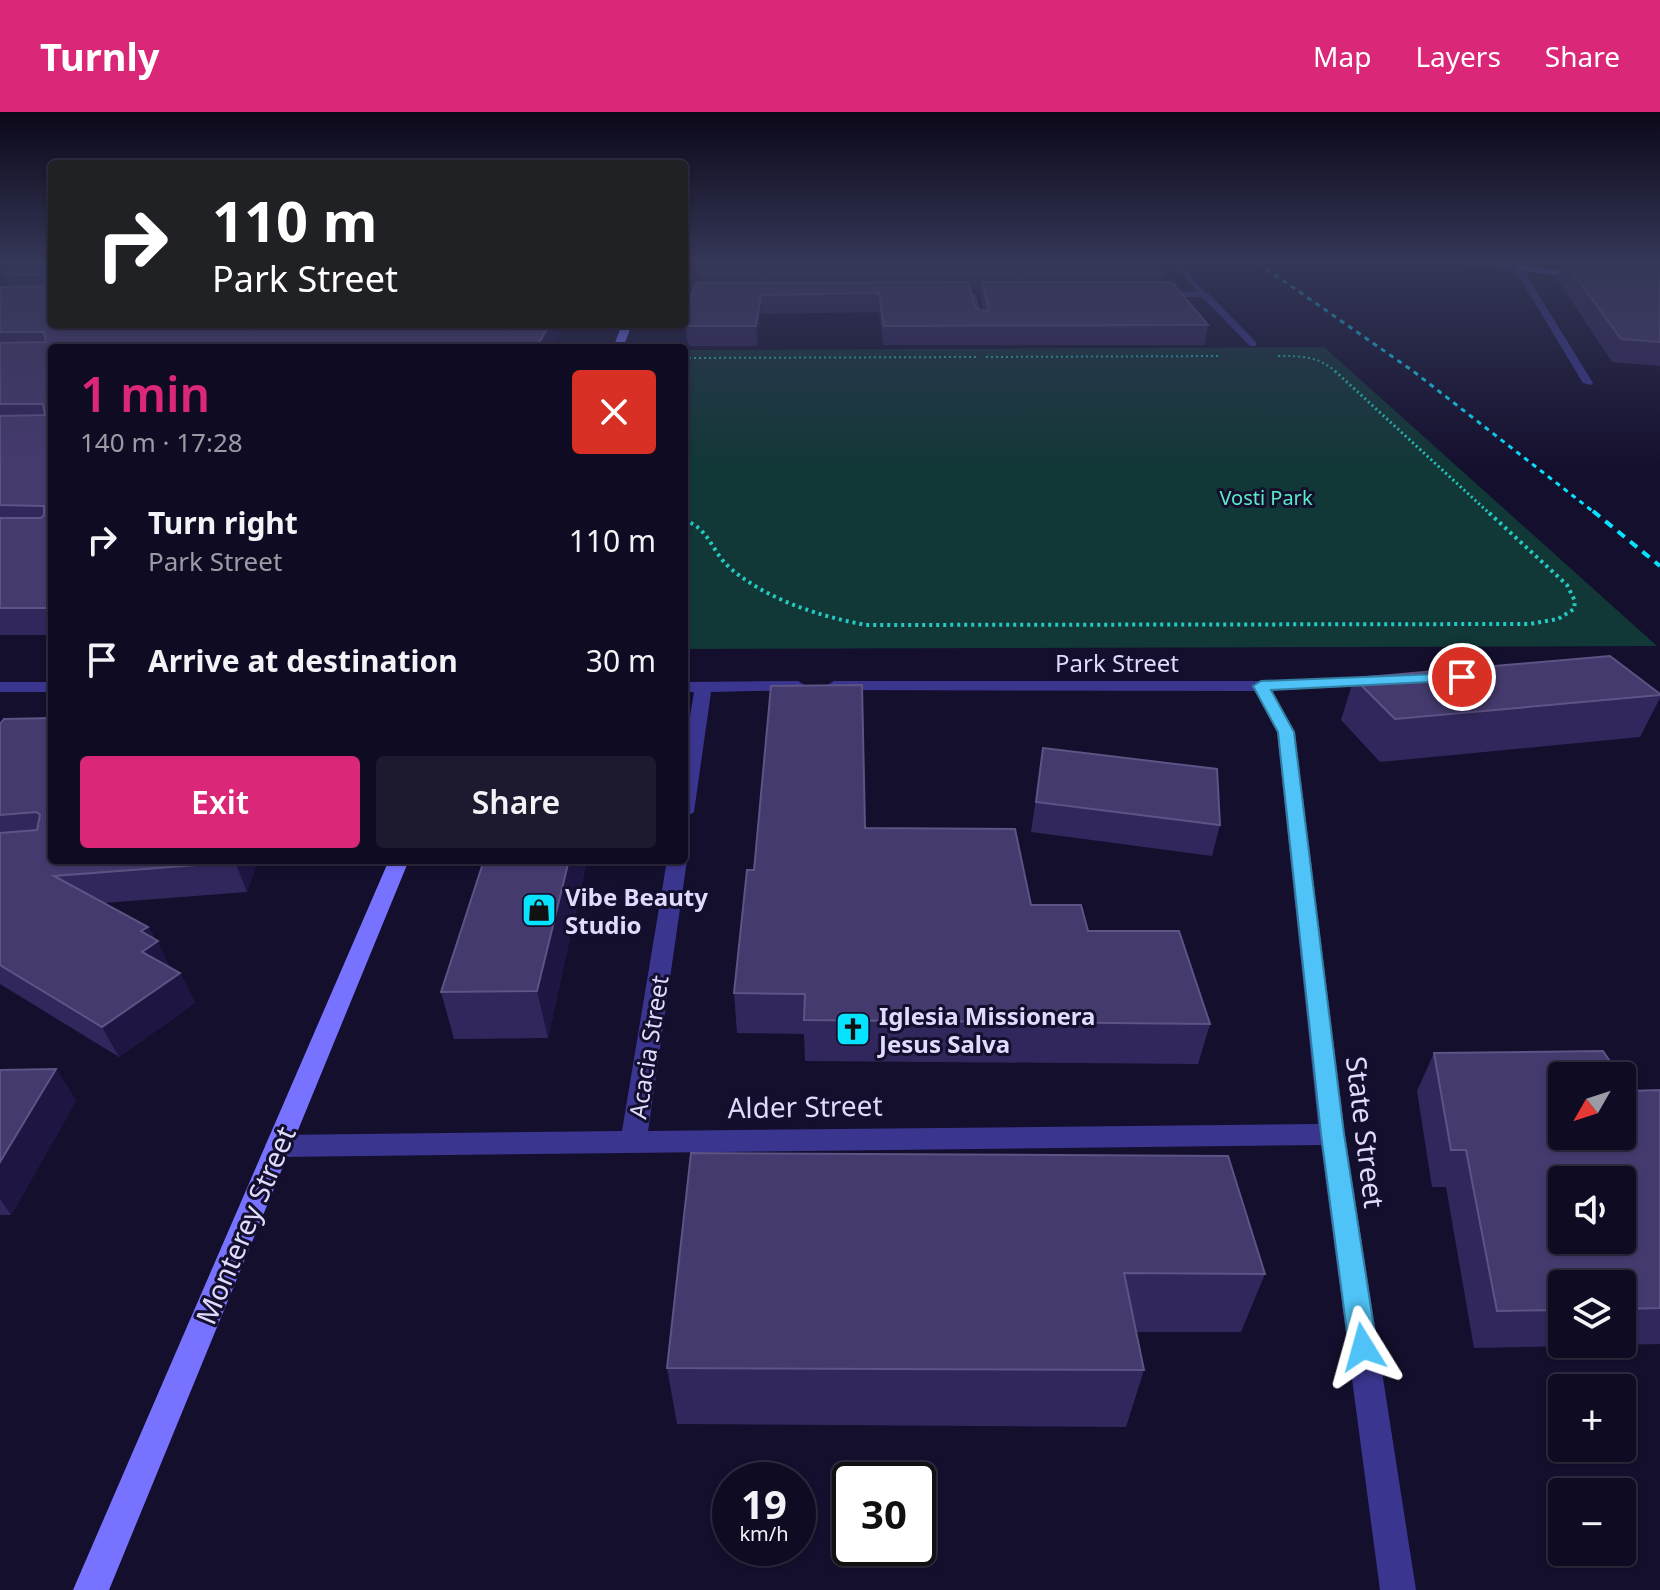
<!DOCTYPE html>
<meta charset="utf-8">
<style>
:root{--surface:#0f0b22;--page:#1d192f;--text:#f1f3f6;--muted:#9b9ba5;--line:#2f2b40;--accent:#db2777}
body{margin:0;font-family:"Noto Sans",sans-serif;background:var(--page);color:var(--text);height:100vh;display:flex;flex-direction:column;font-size:30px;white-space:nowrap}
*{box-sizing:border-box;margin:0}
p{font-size:26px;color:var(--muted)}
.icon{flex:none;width:44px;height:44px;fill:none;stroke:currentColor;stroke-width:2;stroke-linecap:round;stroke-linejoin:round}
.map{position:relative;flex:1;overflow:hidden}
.drawer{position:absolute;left:48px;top:232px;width:640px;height:520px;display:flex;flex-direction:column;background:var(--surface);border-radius:8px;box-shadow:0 2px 6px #0004,0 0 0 2px var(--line)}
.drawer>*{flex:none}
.top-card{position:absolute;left:48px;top:48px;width:640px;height:168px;border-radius:8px;box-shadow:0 2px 6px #0004,0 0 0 2px var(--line);background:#202124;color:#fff;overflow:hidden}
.needle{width:52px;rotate:231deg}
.tools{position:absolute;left:1548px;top:950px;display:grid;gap:16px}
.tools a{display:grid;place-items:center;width:88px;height:88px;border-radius:8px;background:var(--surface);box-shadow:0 2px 6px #0004,0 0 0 2px var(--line);font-size:40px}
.speed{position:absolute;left:712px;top:1350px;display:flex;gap:16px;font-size:40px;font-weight:700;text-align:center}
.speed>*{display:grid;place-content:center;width:104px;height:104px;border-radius:50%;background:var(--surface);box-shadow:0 2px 6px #0004,0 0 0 2px var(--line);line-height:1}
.speed small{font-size:20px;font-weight:400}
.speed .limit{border:4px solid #111;border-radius:12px;background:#fff;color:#111}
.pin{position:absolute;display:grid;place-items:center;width:68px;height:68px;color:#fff;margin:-34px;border:4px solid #fff;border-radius:50%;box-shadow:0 2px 8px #0007}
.me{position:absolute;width:88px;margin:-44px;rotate:352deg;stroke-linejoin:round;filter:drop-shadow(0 0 6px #0008)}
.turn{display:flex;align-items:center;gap:28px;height:168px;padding:0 32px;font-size:36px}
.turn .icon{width:104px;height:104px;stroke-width:2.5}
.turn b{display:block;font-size:56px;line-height:68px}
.round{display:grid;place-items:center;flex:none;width:84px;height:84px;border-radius:8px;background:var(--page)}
.summary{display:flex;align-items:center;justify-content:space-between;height:136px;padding:0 32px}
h1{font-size:48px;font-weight:600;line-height:60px;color:var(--accent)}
.primary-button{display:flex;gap:16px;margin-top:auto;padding:16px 32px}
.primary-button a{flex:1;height:92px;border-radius:8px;background:var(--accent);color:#fff;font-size:32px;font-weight:600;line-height:92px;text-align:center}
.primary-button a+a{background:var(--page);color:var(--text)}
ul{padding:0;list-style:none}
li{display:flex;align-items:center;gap:24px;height:120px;padding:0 32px}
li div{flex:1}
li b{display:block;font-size:30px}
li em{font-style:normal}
header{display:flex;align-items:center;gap:48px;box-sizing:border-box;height:112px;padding:0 40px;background:var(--accent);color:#fff}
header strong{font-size:38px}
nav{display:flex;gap:44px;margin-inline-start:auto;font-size:28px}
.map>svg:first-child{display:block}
.green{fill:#113736}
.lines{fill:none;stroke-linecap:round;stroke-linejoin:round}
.path-far2{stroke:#25c9c1;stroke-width:2;stroke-dasharray:2 3;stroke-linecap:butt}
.path-far1{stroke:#25c9c1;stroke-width:3;stroke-dasharray:2 3;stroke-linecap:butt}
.path{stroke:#25c9c1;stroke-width:4;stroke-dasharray:3 4;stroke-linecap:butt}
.lane{fill:#3a3690;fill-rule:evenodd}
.street{fill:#3a3690;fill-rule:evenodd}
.secondary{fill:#7772ff;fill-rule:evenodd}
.rail-far1{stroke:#07e3ff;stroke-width:3;stroke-dasharray:5 5;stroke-linecap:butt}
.rail{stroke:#07e3ff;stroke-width:4;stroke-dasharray:9 7;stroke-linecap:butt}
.wall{fill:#32275c;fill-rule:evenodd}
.shaded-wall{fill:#1e1542}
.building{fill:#453a6e;stroke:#5d5384;stroke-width:2;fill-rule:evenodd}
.route{fill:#4fc3f7;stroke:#337fa1;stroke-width:2}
.labels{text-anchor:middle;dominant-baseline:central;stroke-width:6;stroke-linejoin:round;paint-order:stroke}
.far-park-label{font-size:20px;fill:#5aebc9;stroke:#140f2d}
.street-label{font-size:24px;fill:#dfdbff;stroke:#140f2d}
.poi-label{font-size:24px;font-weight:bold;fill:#dfdbff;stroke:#140f2d;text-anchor:start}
.near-street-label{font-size:28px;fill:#dfdbff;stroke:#140f2d}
</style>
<header>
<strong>Turnly</strong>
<nav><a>Map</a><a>Layers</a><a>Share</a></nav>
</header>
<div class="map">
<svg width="1660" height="1478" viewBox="0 0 1660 1478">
<rect width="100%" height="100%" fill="#140f2d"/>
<!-- green -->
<path class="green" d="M1324 235 1657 534 684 537V238Z"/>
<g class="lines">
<!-- path-far2 -->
<g class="path-far2">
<path d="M1278 244C1302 244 1319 244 1337 261"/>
<path d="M986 245 1220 244"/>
<path d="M684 246 976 245"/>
</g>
<!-- path-far1 -->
<path class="path-far1" d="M1335 259 1489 401"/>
<!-- path -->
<path class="path" d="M684 408C710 417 711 439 730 456 768 488 818 504 866 513L1530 512 1558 507 1574 497 1575 489 1567 473 1487 399"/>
<!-- lane -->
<g class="lane">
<path d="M972 180 976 183 985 216 977 214 968 183Z"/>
<path d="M1202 181H1208L1256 230V234H1250L1202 185Z"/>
<path d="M1379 564 1385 565 1387 569 1385 573 1261 579 1253 574 1261 569Z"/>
</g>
<!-- street -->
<g class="street">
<path d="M1173 151H1181L1208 185H1154L1157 180H1198Z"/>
<path d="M1450 151 1521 154 1593 271 1592 273 1583 271 1515 158Z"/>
<path d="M684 180H717L721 183 684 186Z"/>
<path d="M798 569 806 574 804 578 711 580 694 700 684 706V640L694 580H684V570Z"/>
<path d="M834 569H1261L1269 574 1295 620 1345 1022 1416 1478H1380L1321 1033 278 1045 269 1042 265 1034 269 1026 278 1023 622 1019 667 748H684V743L687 748 648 1019 1318 1012 1277 620 1255 579 828 578 826 574Z"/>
<rect x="0" y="570" width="52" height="10"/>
</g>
<!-- secondary -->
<g class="secondary">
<path d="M1511 151 1585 163 1589 165 1585 167 1518 158Z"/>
<path d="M622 212H632L623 236H613Z"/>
<path d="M389 748H409L109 1478H73Z"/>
</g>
<!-- rail-far1 -->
<path class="rail-far1" d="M1258 151 1413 259 1595 401"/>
<!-- rail -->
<path class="rail" d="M1593 399 1660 454"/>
</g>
<!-- wall -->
<g class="wall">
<path d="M0 151H52V212H564L550 236H52V523H0V175H10L8 171 0 175Z"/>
<path d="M1546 151H1660V254L1612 250 1557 167 1561 155 1548 153Z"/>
<path d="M698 160H1162L1160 170 1208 213 1205 233H883L879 200 761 202 757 234H689L688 230H687L685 210 698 171ZM970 177H981V188L983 199 975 196Z"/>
<path d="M1354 566 1660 582V586L1640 625 1380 650 1341 608Z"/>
<path d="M0 612 258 748 247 780 104 791 148 815 170 855 180 861 195 891 119 945 0 872Z"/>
<path d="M1043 636 1220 713 1212 744 1031 720Z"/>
<path d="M587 748 548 926 454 927 441 880Z"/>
<path d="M754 758 1031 793 1088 819 1210 912 1198 952 805 949 804 922 737 921 734 881Z"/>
<path d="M1434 941 1630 979 1660 978V1232L1474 1236 1446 1075H1432L1417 979ZM1562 1172H1622V1232H1562Z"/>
<path d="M56 957 76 989 11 1103H0V958Z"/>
<path d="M691 1041 1265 1162 1241 1220H1136L1144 1258 1126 1315 677 1312 667 1256Z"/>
</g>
<!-- shaded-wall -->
<g class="shaded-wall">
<path d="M7 151H48L5 163 8 171 0 175V154Z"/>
<path d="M761 183V202L757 234 756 214Z"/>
<path d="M550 212H564L550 236H536Z"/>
<path d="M236 748H258L247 780 235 750Z"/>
<path d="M569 748H587L548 926 537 879Z"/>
<path d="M148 815 155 831 158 829 172 860 142 840 141 819Z"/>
<path d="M180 861 195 891 119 945 102 915Z"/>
<path d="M56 957 76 989 11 1103 0 1087V1050Z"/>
</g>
<!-- building -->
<g class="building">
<path d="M31 151H52V212H550L536 236H52V496H0V406H41L44 403V394L0 393V304L45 303 43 292H0V231L46 230 44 220H0V175L47 174 45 163H5Z"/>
<path d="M700 151H1154L1162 160H698Z"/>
<path d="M1566 151H1588L1660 161V230L1621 227Z"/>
<path d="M968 170 975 196 986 200 989 196 982 170H1172L1208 213 884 214 879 181 761 183 756 214H687L688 210H685L695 171Z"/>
<path d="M1610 544 1660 582V583L1395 607 1354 566Z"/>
<path d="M862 573 865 716 1015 717 1031 793H1081L1088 819H1179L1210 912 804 908 805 882 734 881 747 758H754L771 574Z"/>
<path d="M52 606V748H236L235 750 54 764 148 815 141 819 158 829 142 840 180 861 102 915 0 853V721L37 718 40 703 37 700 0 703V612L4 607Z"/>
<path d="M1043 636 1217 657 1220 713 1036 690Z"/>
<path d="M484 748H569L537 879 441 880Z"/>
<path d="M1603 939 1620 964H1562V1024H1622V967L1630 979 1660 978V1196L1622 1197V1172H1562V1198L1497 1199 1466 1038H1451L1434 941ZM1562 1068H1622V1128H1562Z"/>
<path d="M56 957 0 1050V958Z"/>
<path d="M691 1041 1228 1044 1265 1162 1124 1161 1144 1258 667 1256Z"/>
</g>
<!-- sky -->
<linearGradient id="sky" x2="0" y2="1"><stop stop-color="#0b0819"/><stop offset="0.42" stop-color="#343757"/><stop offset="1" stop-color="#343757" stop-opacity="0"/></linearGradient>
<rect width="1660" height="358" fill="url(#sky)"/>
<!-- route -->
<path class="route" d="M1462 561 1467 562V568L1271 578 1294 620 1344 1022 1377 1235 1373 1244 1363 1248 1353 1244 1349 1235 1321 1022 1278 620 1253 574 1261 569Z"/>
<!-- icons -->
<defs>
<g id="shop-square" transform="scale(1.8)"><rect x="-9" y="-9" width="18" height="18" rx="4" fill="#07e3ff" stroke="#140f2d"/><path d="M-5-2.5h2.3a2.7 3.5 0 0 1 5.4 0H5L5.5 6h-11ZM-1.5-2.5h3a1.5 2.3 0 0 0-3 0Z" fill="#111"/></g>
<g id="church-square" transform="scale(1.8)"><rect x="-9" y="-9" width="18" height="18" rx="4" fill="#07e3ff" stroke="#140f2d"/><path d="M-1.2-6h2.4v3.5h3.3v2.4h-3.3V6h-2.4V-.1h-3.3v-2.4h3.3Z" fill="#111"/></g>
</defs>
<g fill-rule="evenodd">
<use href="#shop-square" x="539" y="798"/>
<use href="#church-square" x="853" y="917"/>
</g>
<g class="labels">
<!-- far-park labels -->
<g class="far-park-label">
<text x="1266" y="385">Vosti Park</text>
</g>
<!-- street labels -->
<g class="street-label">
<text x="1117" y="550">Park Street</text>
<text transform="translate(648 935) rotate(-81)">Acacia Street</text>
</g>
<!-- poi labels -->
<g class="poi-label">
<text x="565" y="784">Vibe Beauty<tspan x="565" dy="28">Studio</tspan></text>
<text x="879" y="903">Iglesia Missionera<tspan x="879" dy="28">Jesus Salva</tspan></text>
</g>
<!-- near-street labels -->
<g class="near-street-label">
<text transform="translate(805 994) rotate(-1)">Alder Street</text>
<text transform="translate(1366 1020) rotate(83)">State Street</text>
<text transform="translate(245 1113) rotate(-67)">Monterey Street</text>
</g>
</g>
</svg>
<div class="tools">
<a><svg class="needle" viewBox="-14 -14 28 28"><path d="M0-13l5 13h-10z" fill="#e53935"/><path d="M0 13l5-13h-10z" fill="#9b9ba5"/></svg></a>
<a><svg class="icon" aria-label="sound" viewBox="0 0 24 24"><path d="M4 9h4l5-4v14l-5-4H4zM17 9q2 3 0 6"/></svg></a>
<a><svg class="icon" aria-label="layers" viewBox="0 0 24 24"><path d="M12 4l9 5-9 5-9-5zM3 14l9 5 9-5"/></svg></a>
<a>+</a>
<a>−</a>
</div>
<div class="speed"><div>19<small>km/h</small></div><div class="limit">30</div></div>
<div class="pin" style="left:1462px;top:565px;background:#d93025"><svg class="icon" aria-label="arrive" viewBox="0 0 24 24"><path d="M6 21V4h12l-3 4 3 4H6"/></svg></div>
<svg class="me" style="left:1363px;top:1235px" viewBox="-20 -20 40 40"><path d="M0-17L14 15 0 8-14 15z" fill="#4fc3f7" stroke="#fff" stroke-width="4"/></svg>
<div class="top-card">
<div class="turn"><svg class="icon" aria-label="right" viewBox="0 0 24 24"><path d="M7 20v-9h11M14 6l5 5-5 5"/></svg><div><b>110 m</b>Park Street</div></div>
</div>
<section class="drawer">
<div class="summary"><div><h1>1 min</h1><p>140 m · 17:28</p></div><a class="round" style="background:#d93025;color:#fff"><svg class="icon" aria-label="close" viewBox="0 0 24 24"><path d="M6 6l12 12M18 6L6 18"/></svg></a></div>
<ul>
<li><svg class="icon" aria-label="right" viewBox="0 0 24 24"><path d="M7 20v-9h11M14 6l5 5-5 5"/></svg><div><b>Turn right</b><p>Park Street</p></div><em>110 m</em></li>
<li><svg class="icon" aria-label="arrive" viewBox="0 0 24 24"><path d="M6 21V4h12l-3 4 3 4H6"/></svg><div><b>Arrive at destination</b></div><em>30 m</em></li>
</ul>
<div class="primary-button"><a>Exit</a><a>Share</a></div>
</section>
</div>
